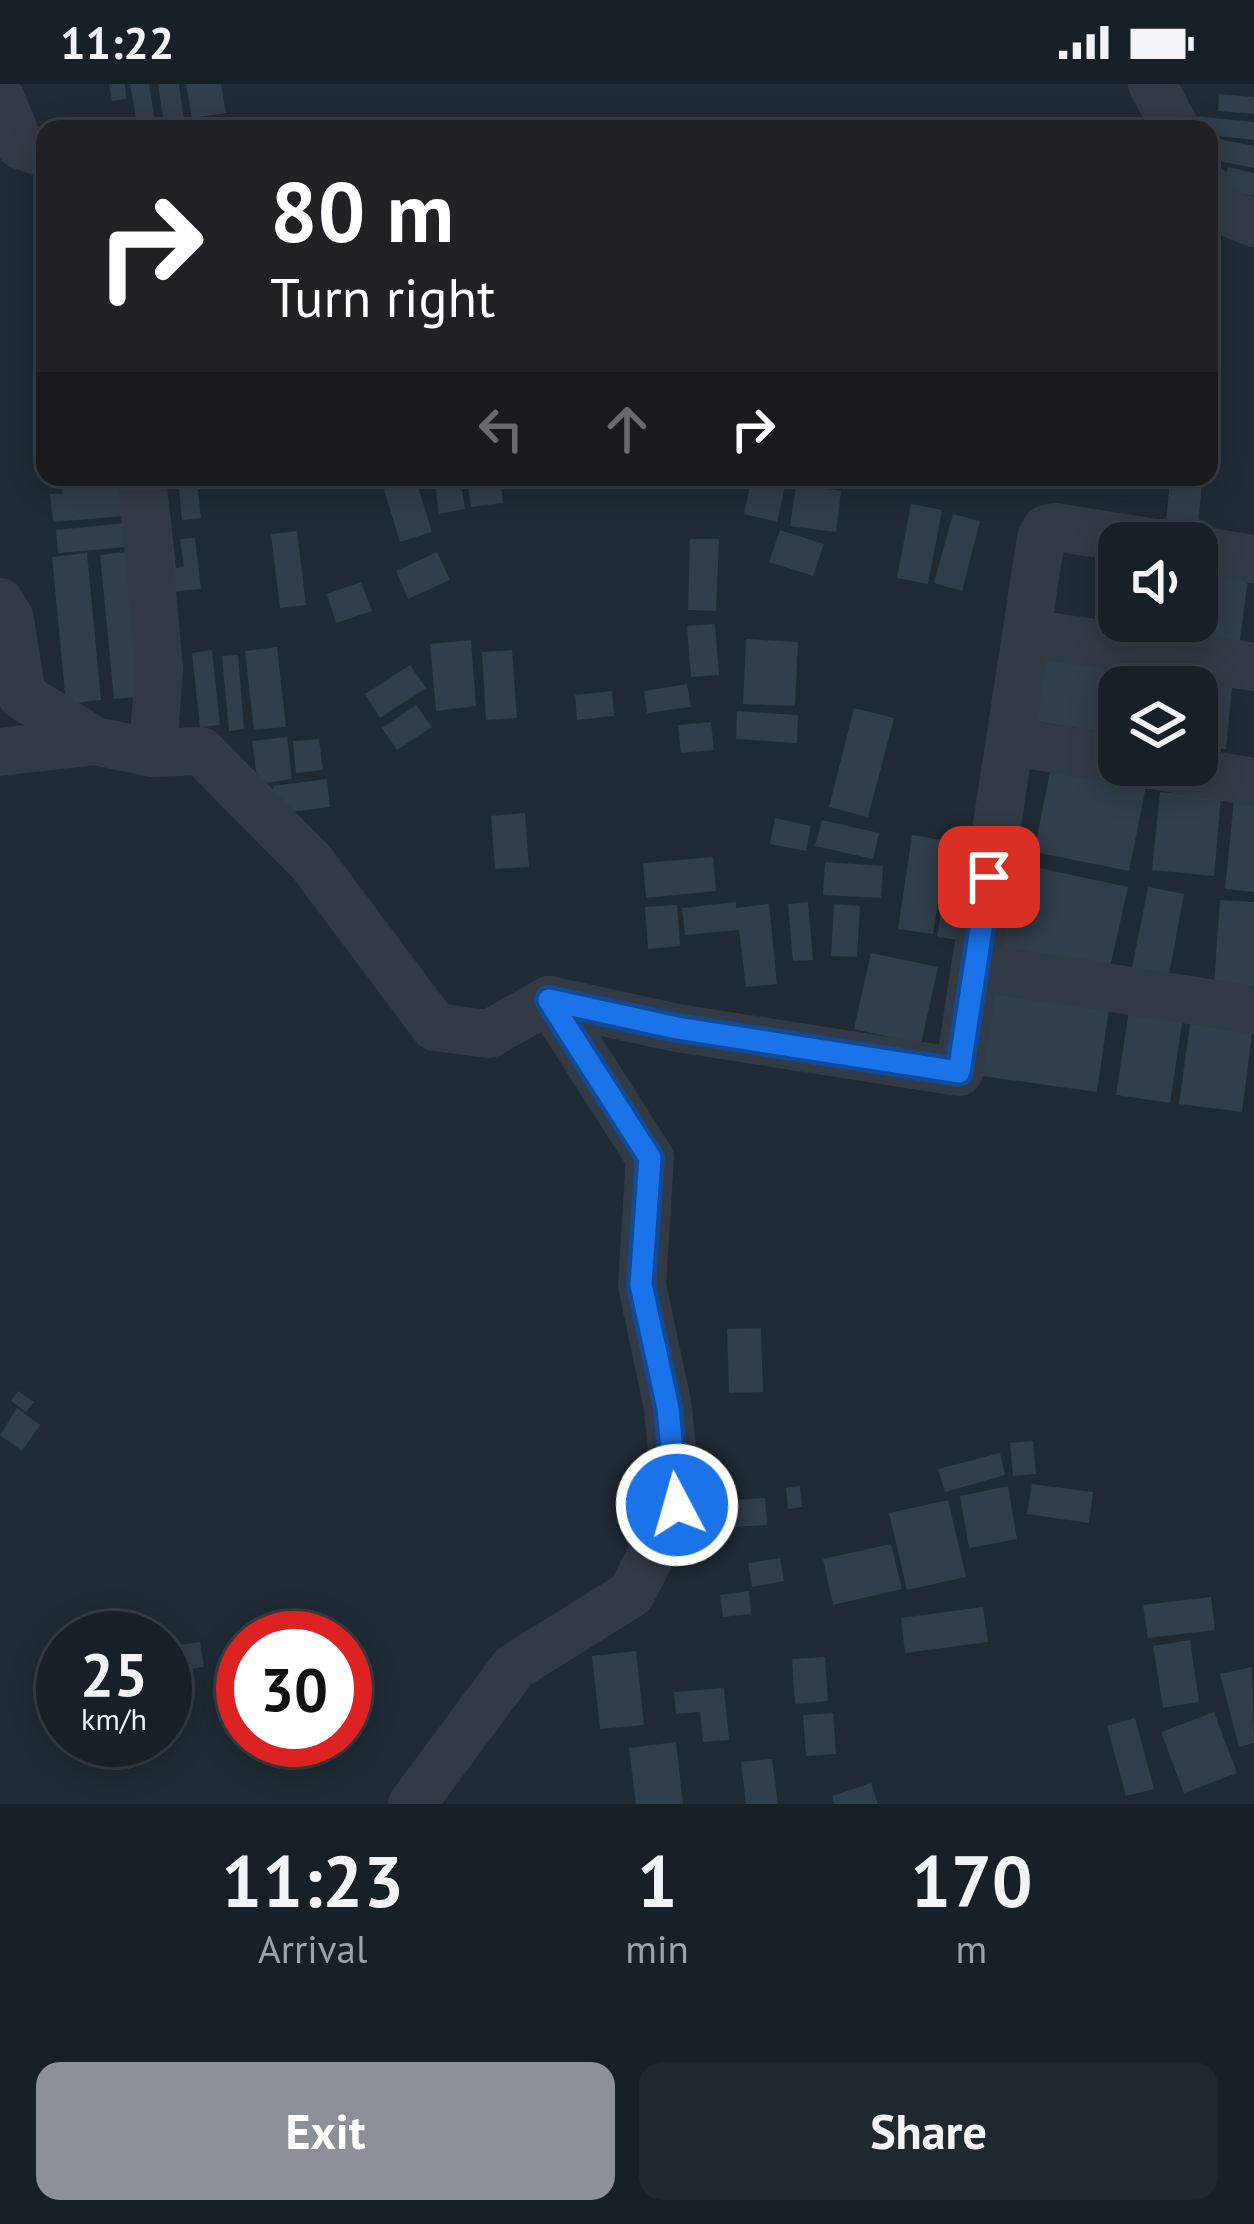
<!DOCTYPE html>
<style>
:root{--surface:#172027;--page:#20282f;--text:#f1f3f6;--muted:#9ea3a7;--line:#363e44;--accent:#8c9099}
body{margin:0;font-family:"PT Sans",sans-serif;background:var(--page);color:var(--text);height:100vh;display:flex;flex-direction:column;font-size:45px;white-space:nowrap}
*{box-sizing:border-box;margin:0}
p{font-size:39px;color:var(--muted)}
.icon{flex:none;width:66px;height:66px;fill:none;stroke:currentColor;stroke-width:2;stroke-linecap:round;stroke-linejoin:round}
.map{position:relative;height:1720px;overflow:hidden}
.side{display:flex;flex-direction:column;background:var(--surface);flex:1}
.side>*{flex:none}
.top-card{position:absolute;left:36px;top:36px;width:1182px;height:366px;border-radius:24px;box-shadow:0 6px 30px #0003,0 0 0 3px var(--line);background:#202124;color:#fff;overflow:hidden}
.buttons{position:absolute;left:1098px;top:438px;display:grid;gap:24px}
.buttons a{display:grid;place-items:center;width:120px;height:120px;border-radius:24px;background:var(--surface);box-shadow:0 6px 30px #0003,0 0 0 3px var(--line);font-size:60px}
.speed{position:absolute;left:36px;top:1527px;display:flex;gap:24px;font-size:60px;font-weight:700;text-align:center}
.speed>*{display:grid;place-content:center;width:156px;height:156px;border-radius:50%;background:var(--surface);box-shadow:0 6px 30px #0003,0 0 0 3px var(--line);line-height:1}
.speed small{font-size:30px;font-weight:400}
.speed .limit{border:18px solid #d22;background:#fff;color:#111}
.pin{position:absolute;display:grid;place-items:center;width:102px;height:102px;color:#fff;margin:-51px;border-radius:24px;box-shadow:0 6px 18px #0006}
.me{position:absolute;width:132px;margin:-66px;rotate:354deg;stroke-linejoin:round;filter:drop-shadow(0 0 9px #0008)}
.turn{display:flex;align-items:center;gap:42px;height:252px;padding:0 36px;font-size:54px}
.turn .icon{width:156px;height:156px;stroke-width:2.5}
.turn b{display:block;font-size:84px;line-height:102px}
.lanes{display:flex;align-items:center;height:114px;padding:0 36px;background:#0003;justify-content:center;gap:60px;direction:ltr}
.lanes .off{opacity:.35}
.eta{display:flex;justify-content:space-evenly;align-items:center;height:204px;text-align:center}
.eta b{font-size:72px;font-weight:800;line-height:84px}
.cta{display:flex;gap:24px;margin-top:auto;padding:24px 36px}
.cta a{flex:1;height:138px;border-radius:24px;background:var(--accent);color:#fff;font-size:48px;font-weight:800;line-height:138px;text-align:center}
.cta a+a{background:var(--page);color:var(--text)}
.status{display:flex;justify-content:space-between;align-items:center;height:84px;padding:0 60px;background:var(--surface);direction:ltr}
.status svg{height:33px;fill:currentColor}
.map>svg:first-child{display:block}
.building{fill:#313e4b}
.lines{fill:none;stroke-linecap:round;stroke-linejoin:round}
.minor{stroke:#323b45;stroke-width:48}
.route-casing{stroke:#114b97;stroke-width:30}
.route{stroke:#1a73e8;stroke-width:21}
</style>
<div class="status"><b>11:22</b><svg viewBox="0 0 49 12"><path d="M0 12V9h3v3zM5 12V6h3v6zM10 12V3h3v9zM15 12V0h3v12zM26 1h20v11H26zM47 4h2v5h-2z"/></svg></div>
<div class="map">
<svg width="1254" height="1720" viewBox="0 0 1254 1720">
<rect width="100%" height="100%" fill="#1f2a34"/>
<!-- building -->
<g class="building">
<path d="M109 0H125L126 15 112 17Z"/>
<path d="M130 0H149L156 43 138 45Z"/>
<path d="M158 0H179L184 37 164 40Z"/>
<path d="M186 0H221L226 29 192 34Z"/>
<path d="M1219 10 1254 13V30L1218 27Z"/>
<path d="M1194 32 1254 38V56L1209 51V45H1192Z"/>
<path d="M1209 53 1254 62V84L1209 75Z"/>
<path d="M1228 83 1254 89V112L1223 105Z"/>
<path d="M60 393H133L136 431 53 438 50 410H62Z"/>
<path d="M142 393H166L176 484 184 482 180 455 195 454 201 505 156 509Z"/>
<path d="M178 393H206L197 397 201 434 182 436Z"/>
<path d="M434 393H460L465 425 439 430Z"/>
<path d="M467 393H500L503 419 471 423Z"/>
<path d="M752 393 787 394 777 438 744 430Z"/>
<path d="M416 396 432 448 400 458 384 406Z"/>
<path d="M1170 396 1202 399 1197 451 1165 448Z"/>
<path d="M796 401 841 407 836 448 790 442Z"/>
<path d="M911 420 942 426 928 500 897 494Z"/>
<path d="M953 430 980 437 962 507 934 499Z"/>
<path d="M136 438 138 462 58 469 56 446Z"/>
<path d="M780 446 824 460 813 492 769 478Z"/>
<path d="M297 447 306 521 280 524 271 450Z"/>
<path d="M690 455H719L716 527 688 526Z"/>
<path d="M135 467 149 612 114 615 100 471Z"/>
<path d="M437 468 450 496 408 515 396 487Z"/>
<path d="M87 469 101 616 66 620 52 473Z"/>
<path d="M1197 481 1249 487 1238 572 1181 565 1185 537H1197Z"/>
<path d="M1116 496H1119V537H1172L1171 554 1111 548Z"/>
<path d="M361 498 372 527 336 539 327 510Z"/>
<path d="M715 540 719 591 691 593 687 542Z"/>
<path d="M746 555 798 558 795 622 743 620Z"/>
<path d="M471 556 476 622 436 627 430 560Z"/>
<path d="M1041 558 1165 578 1161 603H1119V651L1028 636Z"/>
<path d="M277 563 286 643 254 646 245 567Z"/>
<path d="M212 566 220 641 200 643 192 569Z"/>
<path d="M512 566 517 634 486 636 482 568Z"/>
<path d="M238 571 244 645 229 647 222 572Z"/>
<path d="M1177 579 1234 584 1226 665 1197 662V603H1174Z"/>
<path d="M410 581 426 604 380 634 365 610Z"/>
<path d="M687 600 691 623 647 629 644 607Z"/>
<path d="M612 607 614 632 577 636 575 611Z"/>
<path d="M416 621 432 643 397 666 382 644Z"/>
<path d="M854 624 894 634 868 733 829 723Z"/>
<path d="M737 627 798 631 797 659 736 655Z"/>
<path d="M711 638 714 666 681 669 678 641Z"/>
<path d="M287 653 292 695 258 700 252 657Z"/>
<path d="M319 655 323 686 296 689 293 657Z"/>
<path d="M1051 683 1146 702 1129 787 1034 768Z"/>
<path d="M327 695 330 723 276 730 273 702Z"/>
<path d="M1160 708 1221 713 1214 792 1152 786Z"/>
<path d="M1234 716 1254 718V808L1225 805Z"/>
<path d="M525 729 529 783 495 785 491 732Z"/>
<path d="M775 734 811 742 806 767 770 760Z"/>
<path d="M822 736 879 749 873 775 815 762Z"/>
<path d="M912 751 948 757 933 850 898 845Z"/>
<path d="M952 759 987 764 973 858 937 853Z"/>
<path d="M713 773 716 807 646 814 643 779Z"/>
<path d="M825 778 883 782 881 814 823 811Z"/>
<path d="M1016 779 1128 803 1109 888 997 864Z"/>
<path d="M1148 803 1184 810 1168 896 1131 889Z"/>
<path d="M1220 816 1254 818V903L1214 900Z"/>
<path d="M736 818V824L769 820 777 900 746 903 739 846 685 851 682 824Z"/>
<path d="M808 818 813 876 793 877 788 820Z"/>
<path d="M834 820 860 822 857 873 831 872Z"/>
<path d="M677 821 680 862 648 865 645 823Z"/>
<path d="M871 869 938 883 921 960 854 945Z"/>
<path d="M986 901 1110 918 1097 1008 974 991Z"/>
<path d="M1129 926 1183 933 1170 1019 1116 1011Z"/>
<path d="M1191 933 1253 941 1242 1028 1179 1020Z"/>
<path d="M761 1244 763 1308 729 1309 727 1245Z"/>
<path d="M18 1307 34 1318 26 1328 11 1317Z"/>
<path d="M17 1324 40 1341 22 1367 0 1351Z"/>
<path d="M1033 1357 1036 1390 1013 1392 1010 1359Z"/>
<path d="M1000 1369 1005 1391 945 1408 938 1385Z"/>
<path d="M1032 1400 1093 1408 1089 1439 1027 1430Z"/>
<path d="M800 1402 802 1423 788 1425 786 1404Z"/>
<path d="M1008 1402 1017 1455 969 1464 960 1412Z"/>
<path d="M765 1414 767 1441 732 1443 731 1416Z"/>
<path d="M948 1416 966 1493 907 1506 889 1429Z"/>
<path d="M891 1460 902 1505 833 1521 823 1475Z"/>
<path d="M780 1474 784 1497 752 1503 748 1479Z"/>
<path d="M749 1507 751 1530 723 1533 720 1511Z"/>
<path d="M1211 1513 1215 1546 1148 1554 1143 1521Z"/>
<path d="M983 1523 988 1558 905 1569 901 1534Z"/>
<path d="M1190 1556 1199 1618 1163 1624 1153 1562Z"/>
<path d="M200 1558 204 1583 177 1587 173 1562Z"/>
<path d="M636 1567 644 1641 600 1645 592 1572Z"/>
<path d="M825 1573 828 1617 795 1620 792 1575Z"/>
<path d="M1252 1583 1254 1659 1239 1663 1220 1590Z"/>
<path d="M724 1604 729 1656 703 1658 700 1628 676 1630 674 1608Z"/>
<path d="M1214 1628 1237 1689 1184 1709 1161 1648Z"/>
<path d="M833 1629 836 1670 806 1672 803 1631Z"/>
<path d="M1135 1634 1154 1705 1126 1712 1107 1642Z"/>
<path d="M676 1658 683 1720H636L629 1664Z"/>
<path d="M772 1675 778 1720H746L741 1678Z"/>
<path d="M871 1699 878 1720H834L832 1712Z"/>
</g>
<g class="lines">
<!-- minor -->
<g class="minor">
<path d="M1152 0 1176 45"/>
<path d="M0 13 20 61 45 70"/>
<path d="M1209 105 1221 126 1254 139"/>
<path d="M142 393 159 585 153 669"/>
<path d="M1197 466 1254 475"/>
<path d="M0 518 10 535 22 612 95 657"/>
<path d="M1027 549 1254 583"/>
<path d="M1011 658 1119 675"/>
<path d="M0 668 95 657 153 669 201 667 312 779 435 943 489 950 549 916 677 944 959 988 1041 454 1046 445 1055 443 1156 459"/>
<path d="M1153 681 1254 698"/>
<path d="M975 883 1254 926"/>
<path d="M412 1720 514 1583 631 1510 677 1421 668 1324 642 1201 650 1074 549 916"/>
</g>
</g>
<g class="lines">
<!-- route casing -->
<g class="route-casing">
<path id="route" d="M677 1421 668 1324 641 1201 650 1074 549 916 677 944 959 988 989 793"/>
</g>
<!-- route -->
<use href="#route" class="route"/>
</g>
</svg>
<div class="buttons">
<a><svg class="icon" aria-label="sound" viewBox="0 0 24 24"><path d="M4 9h4l5-4v14l-5-4H4zM17 9q2 3 0 6"/></svg></a>
<a><svg class="icon" aria-label="layers" viewBox="0 0 24 24"><path d="M12 4l9 5-9 5-9-5zM3 14l9 5 9-5"/></svg></a>
</div>
<div class="speed"><div>25<small>km/h</small></div><div class="limit">30</div></div>
<div class="pin" style="left:989px;top:793px;background:#d93025"><svg class="icon" aria-label="arrive" viewBox="0 0 24 24"><path d="M6 21V4h12l-3 4 3 4H6"/></svg></div>
<svg class="me" style="left:677px;top:1421px" viewBox="-20 -20 40 40"><circle r="17" fill="#1a73e8" stroke="#fff" stroke-width="3"/><path d="M0-11L8 9 0 5-8 9z" fill="#fff"/></svg>
<div class="top-card">
<div class="turn"><svg class="icon" aria-label="right" viewBox="0 0 24 24"><path d="M7 20v-9h11M14 6l5 5-5 5"/></svg><div><b>80 m</b>Turn right</div></div>
<div class="lanes"><svg class="icon off" aria-label="left" viewBox="0 0 24 24"><path d="M17 20v-9H6M10 6l-5 5 5 5"/></svg><svg class="icon off" aria-label="ahead" viewBox="0 0 24 24"><path d="M12 20V5M6 11l6-6 6 6"/></svg><svg class="icon" aria-label="right" viewBox="0 0 24 24"><path d="M7 20v-9h11M14 6l5 5-5 5"/></svg></div>
</div>
</div>
<section class="side">
<div class="eta">
<div><b>11:23</b><p>Arrival</p></div>
<div><b>1</b><p>min</p></div>
<div><b>170</b><p>m</p></div>
</div>
<div class="cta"><a>Exit</a><a>Share</a></div>
</section>
